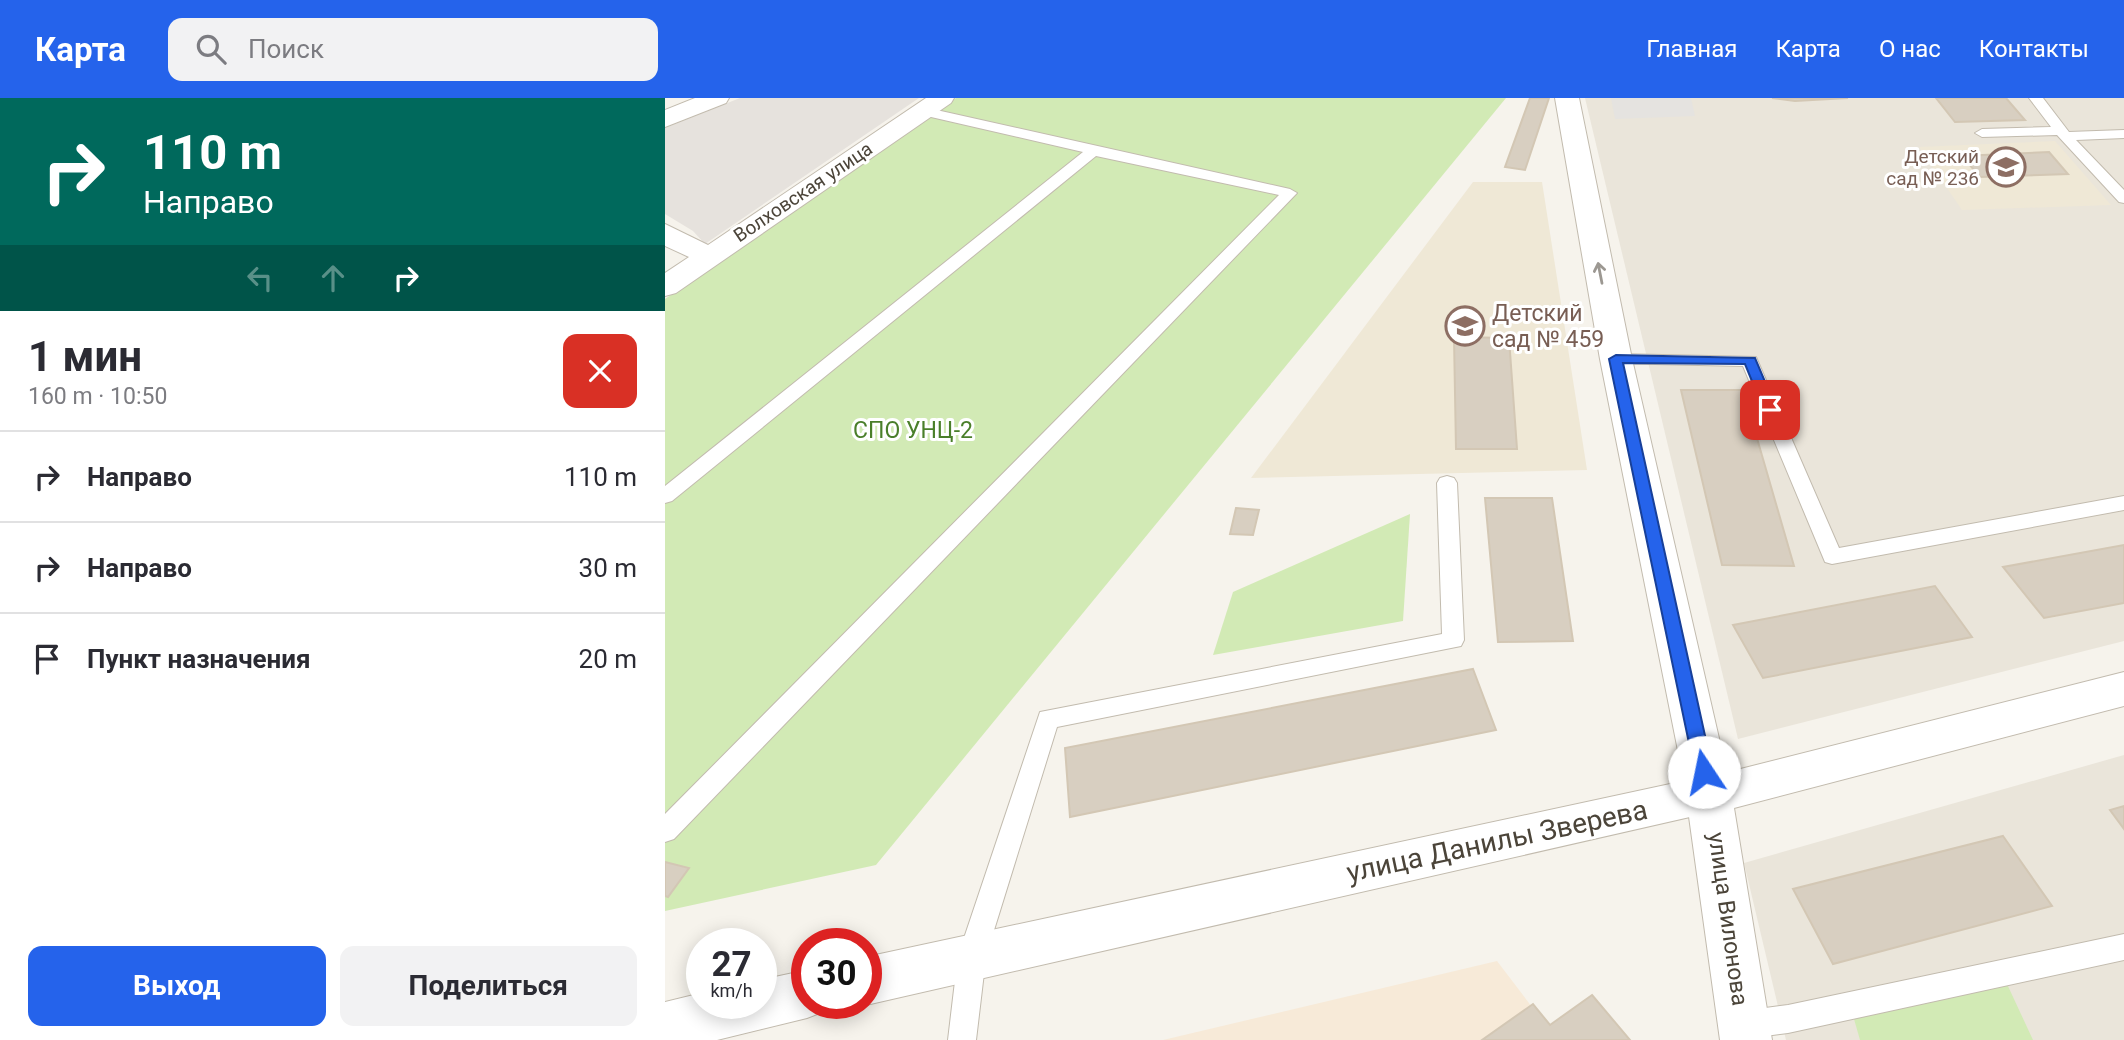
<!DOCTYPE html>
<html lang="ru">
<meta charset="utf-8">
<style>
:root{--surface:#fff;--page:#f2f2f3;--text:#2b2b33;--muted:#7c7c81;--line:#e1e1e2;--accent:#2563eb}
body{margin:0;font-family:Roboto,sans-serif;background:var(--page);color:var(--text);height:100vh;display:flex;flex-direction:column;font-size:26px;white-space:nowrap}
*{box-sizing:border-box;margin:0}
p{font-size:23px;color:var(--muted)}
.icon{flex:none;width:38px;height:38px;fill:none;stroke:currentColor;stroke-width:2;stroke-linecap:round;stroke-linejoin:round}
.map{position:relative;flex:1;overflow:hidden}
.sheet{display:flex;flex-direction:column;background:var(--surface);width:665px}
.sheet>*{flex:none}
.top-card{background:#00695c;color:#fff;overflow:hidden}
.speed{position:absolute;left:21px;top:830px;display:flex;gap:14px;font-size:35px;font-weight:700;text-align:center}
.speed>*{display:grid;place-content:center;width:91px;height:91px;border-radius:50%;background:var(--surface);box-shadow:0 4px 18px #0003;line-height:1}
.speed small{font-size:18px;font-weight:400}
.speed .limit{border:10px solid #d22;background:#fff;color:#111}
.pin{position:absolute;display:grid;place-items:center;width:60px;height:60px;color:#fff;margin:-30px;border-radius:14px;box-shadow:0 4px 10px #0006}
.me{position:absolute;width:77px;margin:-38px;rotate:349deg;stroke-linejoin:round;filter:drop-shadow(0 0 5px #0008)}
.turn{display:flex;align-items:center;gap:24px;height:147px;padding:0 28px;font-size:32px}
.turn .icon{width:91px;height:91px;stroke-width:2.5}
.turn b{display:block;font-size:49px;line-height:60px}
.lanes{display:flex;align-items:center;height:66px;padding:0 28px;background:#0003;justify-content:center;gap:35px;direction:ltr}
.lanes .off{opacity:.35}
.round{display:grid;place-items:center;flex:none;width:74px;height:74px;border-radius:14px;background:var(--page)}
.overview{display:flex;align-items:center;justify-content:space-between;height:119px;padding:0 28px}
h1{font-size:42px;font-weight:700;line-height:52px}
.action{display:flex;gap:14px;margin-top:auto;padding:14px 28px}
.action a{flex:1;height:80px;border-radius:14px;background:var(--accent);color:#fff;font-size:28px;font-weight:700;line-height:80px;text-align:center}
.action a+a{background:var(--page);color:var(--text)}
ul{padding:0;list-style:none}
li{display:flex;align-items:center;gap:21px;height:91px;padding:0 28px;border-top:2px solid var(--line)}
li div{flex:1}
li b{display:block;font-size:26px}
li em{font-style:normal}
header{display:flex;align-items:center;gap:42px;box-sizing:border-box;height:98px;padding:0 35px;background:var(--accent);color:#fff}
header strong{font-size:33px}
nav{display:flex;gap:38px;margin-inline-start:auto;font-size:24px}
.search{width:490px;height:63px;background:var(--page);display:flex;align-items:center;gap:18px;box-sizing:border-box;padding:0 24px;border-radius:14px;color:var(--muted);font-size:26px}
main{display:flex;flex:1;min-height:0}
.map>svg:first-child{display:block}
.residential{fill:#eae5da}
.commercial{fill:#f7ead8}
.industrial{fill:#e6e2dd}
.education{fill:#efe8d6}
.green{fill:#d2eab5}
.parking{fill:#e5e3e0}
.building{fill:#d8cfc1;stroke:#d3c7b4;stroke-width:2}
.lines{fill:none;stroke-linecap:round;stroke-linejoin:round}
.service-casing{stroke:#c2bbae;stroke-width:2}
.minor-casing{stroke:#c2bbae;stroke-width:2}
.tertiary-casing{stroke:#c2bbae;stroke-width:2}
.service{fill:#fff;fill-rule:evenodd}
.minor{fill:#fff;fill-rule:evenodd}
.tertiary{fill:#fff;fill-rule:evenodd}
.oneway{stroke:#9c9892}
.route{fill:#2563eb;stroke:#184099;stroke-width:2}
.labels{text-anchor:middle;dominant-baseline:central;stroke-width:6;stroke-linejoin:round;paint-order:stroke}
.far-education-label{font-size:19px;fill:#785e54;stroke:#fff;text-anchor:end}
.far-street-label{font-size:19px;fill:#4b4439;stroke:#fff}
.education-label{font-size:23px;fill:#785e54;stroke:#fff;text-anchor:start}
.park-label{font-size:23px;fill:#4a7f2a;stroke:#fff}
.street-label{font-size:23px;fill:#4b4439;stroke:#fff}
.near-street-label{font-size:28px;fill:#4b4439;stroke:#fff}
</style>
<header>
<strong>Карта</strong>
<div class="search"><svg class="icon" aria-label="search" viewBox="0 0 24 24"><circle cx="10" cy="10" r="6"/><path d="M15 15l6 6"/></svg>Поиск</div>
<nav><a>Главная</a><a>Карта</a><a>О нас</a><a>Контакты</a></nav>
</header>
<main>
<section class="sheet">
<div class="top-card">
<div class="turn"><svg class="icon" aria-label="right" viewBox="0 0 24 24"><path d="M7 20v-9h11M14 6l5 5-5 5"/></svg><div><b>110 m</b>Направо</div></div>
<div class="lanes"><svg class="icon off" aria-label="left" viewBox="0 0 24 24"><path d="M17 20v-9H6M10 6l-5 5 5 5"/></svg><svg class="icon off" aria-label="ahead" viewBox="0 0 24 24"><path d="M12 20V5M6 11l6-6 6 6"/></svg><svg class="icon" aria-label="right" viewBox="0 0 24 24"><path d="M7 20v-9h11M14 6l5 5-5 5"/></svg></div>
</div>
<div class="overview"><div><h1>1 мин</h1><p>160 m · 10:50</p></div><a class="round" style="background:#d93025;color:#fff"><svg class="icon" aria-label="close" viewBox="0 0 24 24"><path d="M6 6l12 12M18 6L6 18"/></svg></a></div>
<ul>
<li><svg class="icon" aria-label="right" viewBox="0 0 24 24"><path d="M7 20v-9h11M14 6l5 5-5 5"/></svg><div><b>Направо</b></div><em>110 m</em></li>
<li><svg class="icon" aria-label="right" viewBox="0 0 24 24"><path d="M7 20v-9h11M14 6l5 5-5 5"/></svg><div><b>Направо</b></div><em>30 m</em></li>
<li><svg class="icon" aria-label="arrive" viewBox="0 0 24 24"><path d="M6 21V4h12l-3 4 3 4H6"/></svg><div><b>Пункт назначения</b></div><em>20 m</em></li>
</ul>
<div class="action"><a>Выход</a><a>Поделиться</a></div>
</section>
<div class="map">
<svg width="1459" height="942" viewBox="0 0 1459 942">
<rect width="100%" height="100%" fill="#f6f3ec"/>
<!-- residential -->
<g class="residential">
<path d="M920 0H1459V543L1073 641Z"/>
<path d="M1459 657V942H1121L1079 765Z"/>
</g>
<!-- commercial -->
<path class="commercial" d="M832 863 867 909 818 942H498Z"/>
<!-- industrial -->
<path class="industrial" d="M75 0H254L40 146 28 133 0 116V30Z"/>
<!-- education -->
<g class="education">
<path d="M1390 43 1446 107 1297 112 1254 49Z"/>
<path d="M808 84H877L922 372 586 380Z"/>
</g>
<!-- green -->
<g class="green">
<path d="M291 0H841L211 767 0 813V201Z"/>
<path d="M745 416 738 523 548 557 568 494Z"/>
<path d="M1342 886 1368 942H1195L1189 921Z"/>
</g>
<!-- parking -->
<path class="parking" d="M946 0H1026L1030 18 950 21Z"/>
<!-- building -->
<g class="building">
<path d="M865 0H884L860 72 840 69Z"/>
<path d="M1107 0H1183L1130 3Z"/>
<path d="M1271 0H1341L1360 22 1290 24Z"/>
<path d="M1384 54 1403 76 1315 79 1297 58Z"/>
<path d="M789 239 844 240 852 351H791Z"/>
<path d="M1016 292H1078L1129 468 1057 467Z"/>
<path d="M820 400H887L908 543 833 544Z"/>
<path d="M571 410 594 412 588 437 565 436Z"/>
<path d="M1459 447V505L1379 520 1338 469Z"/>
<path d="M1270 488 1307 539 1098 580 1068 527Z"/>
<path d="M808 571 831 632 405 719 400 650Z"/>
<path d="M1459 708V731L1445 712Z"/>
<path d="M1338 738 1387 808 1168 866 1128 791Z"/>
<path d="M0 764 24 770 3 799 0 798Z"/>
<path d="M927 897 965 942H817L868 906 885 927Z"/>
</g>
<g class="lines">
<!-- service casing -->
<g class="service-casing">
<g id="service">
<path d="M1364 0H1378L1404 34 1459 32V40L1411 42 1459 92V105L1454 104 1392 37 1317 39 1310 35 1317 31 1386 29Z"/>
<path d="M258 9 625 91 632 95 9 741 0 744V716L614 97 431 58 7 403 0 405V388L418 54 253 16V10Z"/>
<path d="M951 256 1091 259 1174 450 1459 398V412L1167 466 1160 464 1078 268 945 265 942 261Z"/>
<path d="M782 378 789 380 792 385 799 542 796 548 392 629 321 858 311 942H283L293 858 375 614 777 536 772 385 775 380Z"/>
<path d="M1459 836V862L1123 935 1078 941 1068 937 1064 927 1068 917 1078 913 1123 907Z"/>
</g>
</g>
<!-- minor casing -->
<g class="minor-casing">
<g id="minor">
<path d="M30 0H64L61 5 0 29V12Z"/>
<path d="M261 0H289L286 5 11 195 0 198V175L24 159 0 148V126L43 147Z"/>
<path d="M890 0H914L967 261 1067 697 1060 711 201 907 195 905H201V859L1019 683 935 261Z"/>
<path d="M142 872V905H164L160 913 142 920 52 942H0V904L37 895V905H96V882Z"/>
</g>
</g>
<!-- tertiary casing -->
<g class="tertiary-casing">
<path id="tertiary" d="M1459 574V608L1069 710 1107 942H1055L1021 697 1028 683Z"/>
</g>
<!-- service -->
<use href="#service" class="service"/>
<!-- minor -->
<use href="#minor" class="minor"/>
<!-- tertiary -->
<use href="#tertiary" class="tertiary"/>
</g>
<!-- one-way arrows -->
<defs><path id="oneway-shaft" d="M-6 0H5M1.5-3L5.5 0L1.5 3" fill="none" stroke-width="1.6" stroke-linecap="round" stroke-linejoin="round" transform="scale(1.75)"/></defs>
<use class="oneway" href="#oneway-shaft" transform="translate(935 175) rotate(-101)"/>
<!-- route -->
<path class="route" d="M951 257 1090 260 1112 312 1105 316 1100 315 1080 266 958 265 1048 674 1045 679 1039 681 1032 679 1030 674 944 261Z"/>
<!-- icons -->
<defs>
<g id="school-ring" transform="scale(2.0125)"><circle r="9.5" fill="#fff" stroke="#8d6e63" stroke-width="1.5"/><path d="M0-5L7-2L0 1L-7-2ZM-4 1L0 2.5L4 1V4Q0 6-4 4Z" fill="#8d6e63"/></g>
</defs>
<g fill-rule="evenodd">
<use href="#school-ring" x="1341" y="69"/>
<use href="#school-ring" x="800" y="228"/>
</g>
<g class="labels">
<!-- far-education labels -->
<g class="far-education-label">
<text x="1314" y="58">Детский<tspan x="1314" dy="22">сад № 236</tspan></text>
</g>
<!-- far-street labels -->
<g class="far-street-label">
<text transform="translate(138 94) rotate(-34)">Волховская улица</text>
</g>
<!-- education labels -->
<g class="education-label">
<text x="827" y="215">Детский<tspan x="827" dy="26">сад № 459</tspan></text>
</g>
<!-- park labels -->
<g class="park-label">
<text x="248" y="332">СПО УНЦ-2</text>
</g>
<!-- street labels -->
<g class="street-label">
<text transform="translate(1063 821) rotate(82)">улица Вилонова</text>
</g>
<!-- near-street labels -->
<g class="near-street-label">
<text transform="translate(832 743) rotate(-12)">улица Данилы Зверева</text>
</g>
</g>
</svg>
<div class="speed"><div>27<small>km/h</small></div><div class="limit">30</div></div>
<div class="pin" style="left:1105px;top:312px;background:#d93025"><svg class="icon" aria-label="arrive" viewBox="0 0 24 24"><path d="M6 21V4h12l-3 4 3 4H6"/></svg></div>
<svg class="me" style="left:1039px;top:674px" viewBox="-20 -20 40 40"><circle r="19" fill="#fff"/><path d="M0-13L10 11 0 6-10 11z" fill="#2563eb"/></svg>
</div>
</main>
